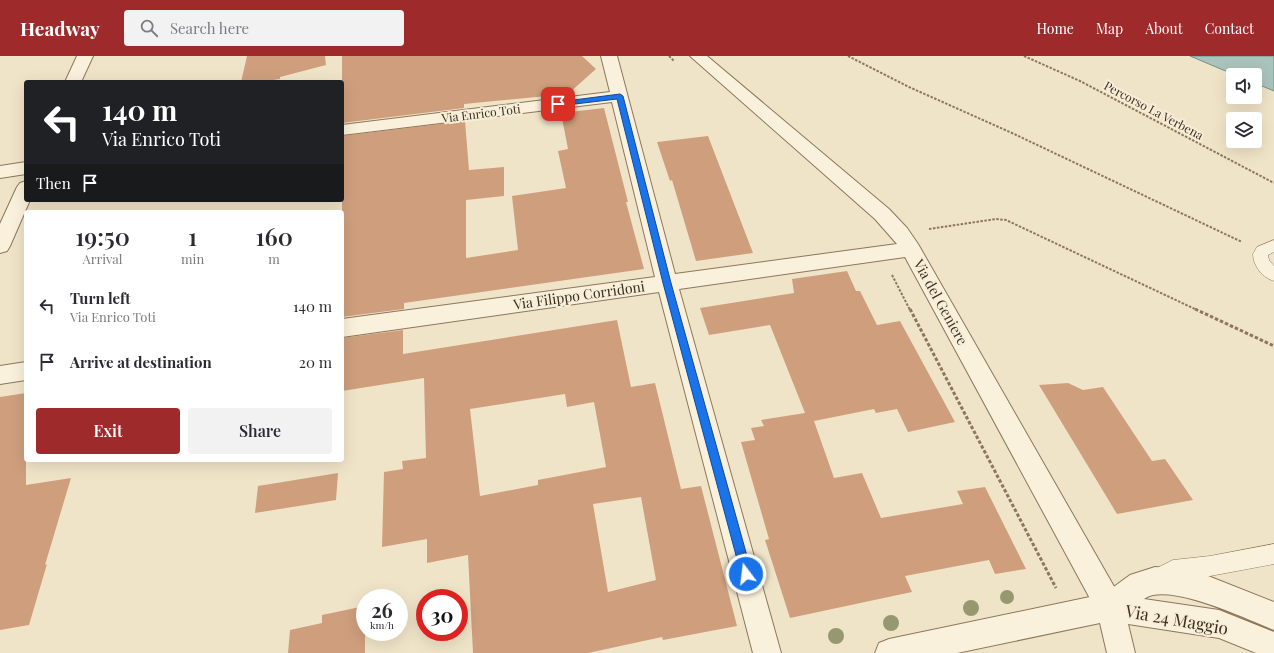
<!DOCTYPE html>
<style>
:root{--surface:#fff;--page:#f2f2f3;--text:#2b2b33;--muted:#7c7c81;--accent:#9e2a2b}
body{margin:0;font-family:"Playfair Display",serif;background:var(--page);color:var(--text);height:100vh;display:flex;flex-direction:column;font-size:15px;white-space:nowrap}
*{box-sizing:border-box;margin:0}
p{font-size:13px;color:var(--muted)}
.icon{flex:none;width:22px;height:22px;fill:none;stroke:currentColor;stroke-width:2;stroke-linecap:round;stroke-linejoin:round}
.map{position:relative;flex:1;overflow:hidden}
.panel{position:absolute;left:24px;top:154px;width:320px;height:252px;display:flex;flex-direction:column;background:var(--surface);border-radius:4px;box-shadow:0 4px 16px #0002}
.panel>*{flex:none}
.guide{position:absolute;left:24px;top:24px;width:320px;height:122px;border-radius:4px;box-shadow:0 4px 16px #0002;background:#202124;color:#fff;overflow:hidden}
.fabs{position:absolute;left:1226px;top:12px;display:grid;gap:8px}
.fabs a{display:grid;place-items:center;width:36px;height:36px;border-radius:4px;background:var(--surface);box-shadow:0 4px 16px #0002;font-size:20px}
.speed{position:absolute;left:356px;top:533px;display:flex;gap:8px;font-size:20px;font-weight:700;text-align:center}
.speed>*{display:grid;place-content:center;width:52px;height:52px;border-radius:50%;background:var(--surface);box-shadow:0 4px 16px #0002;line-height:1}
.speed small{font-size:10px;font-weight:400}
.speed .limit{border:6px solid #d22;background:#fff;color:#111}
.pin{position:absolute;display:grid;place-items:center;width:34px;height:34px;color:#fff;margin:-17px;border-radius:8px;box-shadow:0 2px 6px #0006}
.me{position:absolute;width:44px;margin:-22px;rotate:345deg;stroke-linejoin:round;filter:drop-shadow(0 0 3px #0008)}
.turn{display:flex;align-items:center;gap:14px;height:84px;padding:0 12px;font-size:18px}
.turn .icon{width:52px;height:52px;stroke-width:2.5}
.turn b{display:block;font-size:28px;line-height:34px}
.then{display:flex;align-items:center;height:38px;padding:0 12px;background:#0003;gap:8px;font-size:15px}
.eta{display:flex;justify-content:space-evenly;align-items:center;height:68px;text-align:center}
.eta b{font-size:24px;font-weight:600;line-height:28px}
.action{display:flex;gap:8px;margin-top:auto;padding:8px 12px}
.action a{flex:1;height:46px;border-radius:4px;background:var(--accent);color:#fff;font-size:16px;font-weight:600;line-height:46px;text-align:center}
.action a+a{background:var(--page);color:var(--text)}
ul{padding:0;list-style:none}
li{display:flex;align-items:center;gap:12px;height:56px;padding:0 12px}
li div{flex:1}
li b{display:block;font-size:15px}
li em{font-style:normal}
header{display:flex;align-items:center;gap:24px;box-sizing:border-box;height:56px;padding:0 20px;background:var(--accent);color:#fff}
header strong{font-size:19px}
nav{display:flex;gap:22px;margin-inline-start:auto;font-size:14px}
.search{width:280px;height:36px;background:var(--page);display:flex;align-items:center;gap:10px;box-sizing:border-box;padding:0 14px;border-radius:4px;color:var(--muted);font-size:15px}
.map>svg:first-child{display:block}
.water{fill:#a9c4bc;stroke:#6f938a}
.building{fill:#cf9f7d;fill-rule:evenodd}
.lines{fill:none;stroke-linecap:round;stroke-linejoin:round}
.service-casing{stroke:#8d765c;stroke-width:1}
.minor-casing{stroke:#8d765c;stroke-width:2}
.tertiary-casing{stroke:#8d765c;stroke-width:2}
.path-far1{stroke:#8d765c;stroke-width:2;stroke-dasharray:2.5 1.5;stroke-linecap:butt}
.path{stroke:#8d765c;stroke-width:3;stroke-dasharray:3.5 2;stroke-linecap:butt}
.service{fill:#faf1dc;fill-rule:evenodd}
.minor{fill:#faf1dc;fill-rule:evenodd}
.tertiary{fill:#faf1dc;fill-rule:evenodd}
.tree{fill:#96986f}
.route{fill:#1a73e8;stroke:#114b97}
.labels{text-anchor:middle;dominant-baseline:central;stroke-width:4;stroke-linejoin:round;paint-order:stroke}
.far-street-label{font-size:12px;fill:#3d2e20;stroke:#f7eed8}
.street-label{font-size:14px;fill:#3d2e20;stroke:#f7eed8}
.near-street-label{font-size:17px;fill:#3d2e20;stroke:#f7eed8}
</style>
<header>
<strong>Headway</strong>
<div class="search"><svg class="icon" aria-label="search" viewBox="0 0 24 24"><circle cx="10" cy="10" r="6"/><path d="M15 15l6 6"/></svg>Search here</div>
<nav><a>Home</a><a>Map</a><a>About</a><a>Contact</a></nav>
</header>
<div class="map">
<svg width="1274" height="597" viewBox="0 0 1274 597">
<rect width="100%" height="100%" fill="#f0e4c8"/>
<!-- water -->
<path class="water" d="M1190 0H1274V35L1255 27V19H1235Z"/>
<!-- building -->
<g class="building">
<path d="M247 0H325L326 9 280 21V23L259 26H241Z"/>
<path d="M342 0H582L596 13 568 38 464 48V52L342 67Z"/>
<path d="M604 52 628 146H626L644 213 404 247V253L342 261V80L465 65 469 114 504 111V140L466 144V202L518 194 512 140 566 132 558 95 568 93 561 57Z"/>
<path d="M708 80 753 197 696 205 672 124 670 125 657 86Z"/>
<path d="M847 215 856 235H860L877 269 900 265 955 366 908 376 897 353 876 357 874 353 814 365 834 422 862 417 881 462 963 448 957 435 985 431 1026 513 995 518 989 504 905 520 912 536 790 562 765 484 769 483 741 386 755 384 751 372 764 370 761 364 805 357 770 269 709 279 700 252 794 237 792 223Z"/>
<path d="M617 264 631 331 655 327 681 433 701 430 737 570 663 584 662 581 588 597H473L468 499 427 507V483L382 491 384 416 403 413 402 405 426 402 424 322 342 335V282L403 274V298ZM565 338 567 351 594 346 606 411 538 424V429L480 440 470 353ZM641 441 656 524 608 536 593 448Z"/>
<path d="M1068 327 1083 334 1103 331 1152 405 1165 403 1193 444 1117 458 1039 329Z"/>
<path d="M26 337V429L71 422 45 509 47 508 29 569 0 574V341Z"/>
<path d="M338 417 336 444 255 457 258 430Z"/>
<path d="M365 550V597H288L290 574 322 567V559Z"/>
</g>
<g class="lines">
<!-- service casing -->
<g class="service-casing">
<g id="service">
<path d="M1274 184V196L1268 199 1269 204 1274 210V225C1263 222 1253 210 1253 198L1257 191Z"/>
<path d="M1274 488V508L1210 520 1175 524 1156 533 1149 530 1146 523 1149 516 1173 504 1210 500Z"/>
</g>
</g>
<!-- minor casing -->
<g class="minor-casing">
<g id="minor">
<path d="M77 0H93L81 26H65Z"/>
<path d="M601 0H617L675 218 897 188 875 163 690 0H707L889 153 907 172 918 188 1120 541 1124 551 1120 561 1110 565 1100 561 905 201 679 233 781 597H753L659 236 342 281V263L655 221 612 46 342 79V69L610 36Z"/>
<path d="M26 106V118L0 122V110Z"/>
<path d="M26 125V144H30L10 190 7 195 0 197V168L17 131 20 127Z"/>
<path d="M26 306V324L0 328V310Z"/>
</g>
</g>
<!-- tertiary casing -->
<g class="tertiary-casing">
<path id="tertiary" d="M1155 511 1175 513 1203 518 1274 546V574C1248 564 1168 525 1144 543L1219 554 1274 576V597H1256L1219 582 1128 568 1135 597H1107L1100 567 957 597H875L879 587 889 583 1104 538 1130 519Z"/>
</g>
<!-- path-far1 -->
<g class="path-far1">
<path d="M669 0 674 5"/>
<path d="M848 0 909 31 1012 77 1242 186"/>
<path d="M1024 0 1080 25 1274 127"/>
<path d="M929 173 996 163 1006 164 1197 254"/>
<path d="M892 219 910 254"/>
</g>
<!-- path -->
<g class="path">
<path d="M910 253 1056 532"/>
<path d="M1195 253 1274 290"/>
</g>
<!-- service -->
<use href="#service" class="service"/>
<!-- minor -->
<use href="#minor" class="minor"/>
<!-- tertiary -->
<use href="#tertiary" class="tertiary"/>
</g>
<!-- trees -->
<g class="tree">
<circle cx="1007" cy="541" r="7"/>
<circle cx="971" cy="552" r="8"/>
<circle cx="891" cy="567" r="8"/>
<circle cx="836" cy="580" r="8"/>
</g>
<!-- route -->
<path class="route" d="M620 38 623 40 671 227 752 518 750 522 746 524 742 522 741 518 663 227 617 43 558 50 555 48 558 46Z"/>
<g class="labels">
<!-- far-street labels -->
<g class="far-street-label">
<text transform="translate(1154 54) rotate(28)">Percorso La Verbena</text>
<text transform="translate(481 57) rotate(-7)">Via Enrico Toti</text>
</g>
<!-- street labels -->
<g class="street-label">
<text transform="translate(579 239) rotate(-8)">Via Filippo Corridoni</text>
<text transform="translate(941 246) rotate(61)">Via del Geniere</text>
</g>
<!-- near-street labels -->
<g class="near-street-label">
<text transform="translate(1177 563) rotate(10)">Via 24 Maggio</text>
</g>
</g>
</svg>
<div class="fabs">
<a><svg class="icon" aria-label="sound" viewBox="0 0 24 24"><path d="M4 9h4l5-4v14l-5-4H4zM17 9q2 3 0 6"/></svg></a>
<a><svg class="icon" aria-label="layers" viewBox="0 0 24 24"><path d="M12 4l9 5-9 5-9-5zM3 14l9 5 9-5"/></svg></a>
</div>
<div class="speed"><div>26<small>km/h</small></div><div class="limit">30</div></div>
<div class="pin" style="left:558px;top:48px;background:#d93025"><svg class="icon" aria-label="arrive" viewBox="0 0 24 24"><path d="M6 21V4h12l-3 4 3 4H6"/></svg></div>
<svg class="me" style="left:746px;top:518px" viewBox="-20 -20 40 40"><circle r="17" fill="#1a73e8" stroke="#fff" stroke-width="3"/><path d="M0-11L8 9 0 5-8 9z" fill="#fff"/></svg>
<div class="guide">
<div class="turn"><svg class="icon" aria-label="left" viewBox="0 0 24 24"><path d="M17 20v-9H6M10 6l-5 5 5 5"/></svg><div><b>140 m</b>Via Enrico Toti</div></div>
<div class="then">Then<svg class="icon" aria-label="arrive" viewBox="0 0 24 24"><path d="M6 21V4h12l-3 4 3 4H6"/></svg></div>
</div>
<section class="panel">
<div class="eta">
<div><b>19:50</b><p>Arrival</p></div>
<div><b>1</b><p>min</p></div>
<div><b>160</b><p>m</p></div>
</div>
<ul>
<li><svg class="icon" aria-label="left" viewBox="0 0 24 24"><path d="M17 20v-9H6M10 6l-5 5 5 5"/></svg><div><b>Turn left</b><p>Via Enrico Toti</p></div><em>140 m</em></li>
<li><svg class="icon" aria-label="arrive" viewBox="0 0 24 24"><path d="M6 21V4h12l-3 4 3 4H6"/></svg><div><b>Arrive at destination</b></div><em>20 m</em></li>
</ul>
<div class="action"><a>Exit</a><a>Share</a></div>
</section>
</div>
